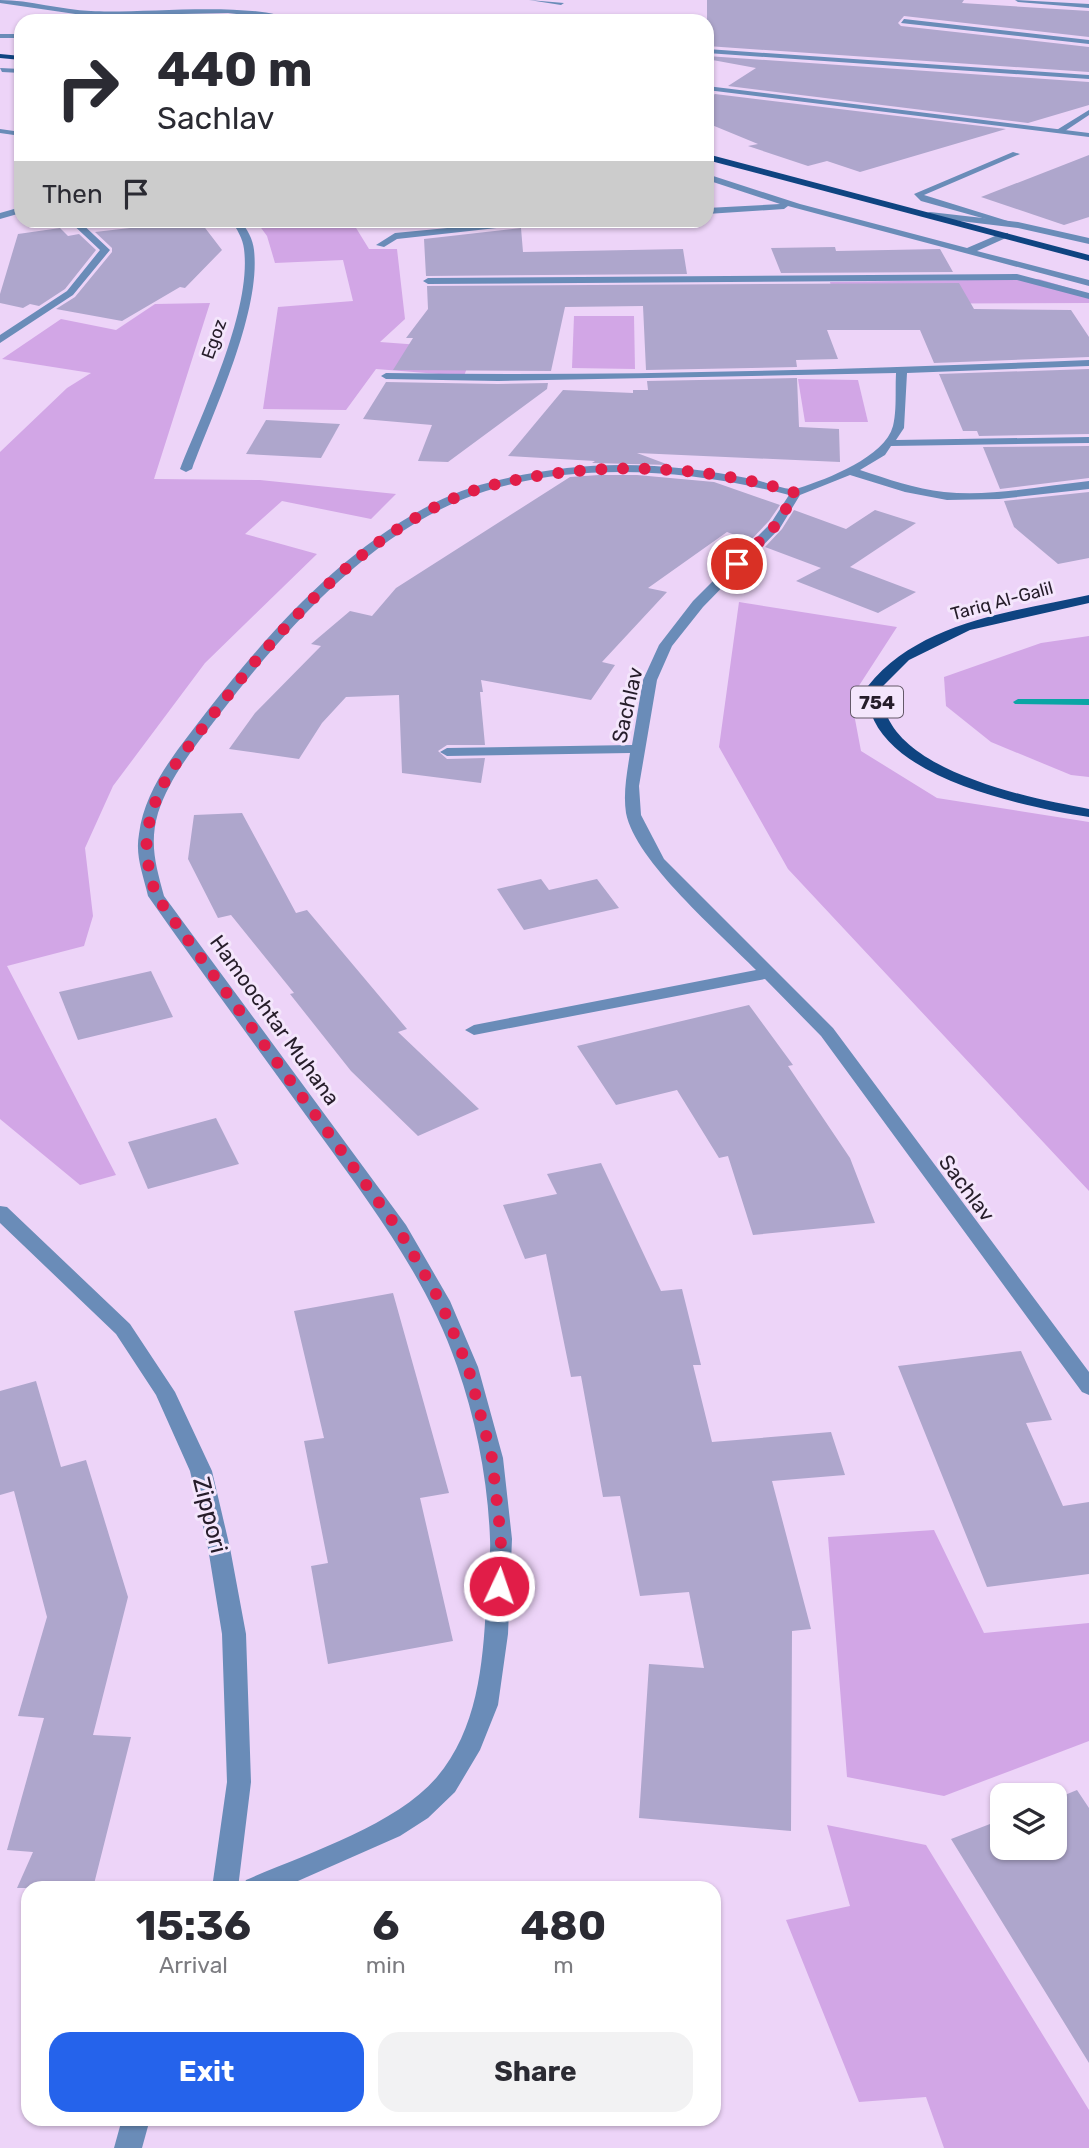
<!DOCTYPE html>
<style>
:root{--surface:#fff;--page:#f2f2f3;--text:#2b2b33;--muted:#7c7c81;--accent:#2563eb}
body{margin:0;font-family:Rubik,sans-serif;background:var(--page);color:var(--text);height:100vh;display:flex;flex-direction:column;font-size:26px;white-space:nowrap}
*{box-sizing:border-box;margin:0}
p{font-size:23px;color:var(--muted)}
.icon{flex:none;width:38px;height:38px;fill:none;stroke:currentColor;stroke-width:2;stroke-linecap:round;stroke-linejoin:round}
.map{position:relative;flex:1;overflow:hidden}
.drawer{position:absolute;left:21px;top:1881px;width:700px;height:245px;display:flex;flex-direction:column;background:var(--surface);border-radius:21px;box-shadow:0 2px 5px #0004}
.drawer>*{flex:none}
.hud{position:absolute;left:14px;top:14px;width:700px;height:214px;border-radius:21px;box-shadow:0 2px 5px #0004;background:#fff;color:var(--text);overflow:hidden}
.tools{position:absolute;left:990px;top:1783px;display:grid;gap:14px}
.tools a{display:grid;place-items:center;width:77px;height:77px;border-radius:14px;background:var(--surface);box-shadow:0 2px 5px #0004;font-size:35px}
.pin{position:absolute;display:grid;place-items:center;width:60px;height:60px;color:#fff;margin:-30px;border:4px solid #fff;border-radius:50%;box-shadow:0 2px 7px #0007}
.me{position:absolute;width:77px;margin:-38px;rotate:3deg;stroke-linejoin:round;filter:drop-shadow(0 0 5px #0008)}
.turn{display:flex;align-items:center;gap:24px;height:147px;padding:0 28px;font-size:32px}
.turn .icon{width:91px;height:91px;stroke-width:2.5}
.turn b{display:block;font-size:49px;line-height:60px}
.then{display:flex;align-items:center;height:66px;padding:0 28px;background:#0003;gap:14px;font-size:26px}
.eta{display:flex;justify-content:space-evenly;align-items:center;height:119px;text-align:center}
.eta b{font-size:42px;font-weight:700;line-height:49px}
.cta{display:flex;gap:14px;margin-top:auto;padding:14px 28px}
.cta a{flex:1;height:80px;border-radius:21px;background:var(--accent);color:#fff;font-size:28px;font-weight:700;line-height:80px;text-align:center}
.cta a+a{background:var(--page);color:var(--text)}
.map>svg:first-child{display:block}
.green{fill:#d2a6e6}
.lines{fill:none;stroke-linecap:round;stroke-linejoin:round}
.stream{fill:#0aa5a5;fill-rule:evenodd}
.building{fill:#aea6cc}
.service{fill:#6a8cb8;fill-rule:evenodd}
.minor{fill:#6a8cb8;fill-rule:evenodd}
.primary{fill:#0f4481;fill-rule:evenodd}
.route{stroke:#e11d48;stroke-width:12;stroke-dasharray:0 21.6}
.labels{text-anchor:middle;dominant-baseline:central;stroke-width:6;stroke-linejoin:round;paint-order:stroke}
.far-street-label{font-size:18px;fill:#261d2a;stroke:#f4e6fc}
.shield{fill:#f4e6fc;stroke:#645969;stroke-width:2}
.shield-label{font-size:19px;font-weight:bold;fill:#261d2a}
.street-label{font-size:21px;fill:#261d2a;stroke:#f4e6fc}
.near-street-label{font-size:24px;fill:#261d2a;stroke:#f4e6fc}
</style>
<div class="map">
<svg width="1089" height="2148" viewBox="0 0 1089 2148">
<rect width="100%" height="100%" fill="#edd4f8"/>
<!-- green -->
<g class="green">
<path d="M256 221H346L353 223 369 249H397L405 319 380 342 474 349 464 376 376 369 346 410 263 409 278 307 353 301 343 260 275 263 267 236Z"/>
<path d="M1039 279 1089 294V303L835 304 830 282Z"/>
<path d="M210 303 154 479 260 480 396 494 371 519 282 501 245 534 317 554 205 663 113 786 85 848 93 916 84 946 7 966 116 1175 80 1185 0 1119V452L67 388 91 373 2 359 61 319 116 330 155 304Z"/>
<path d="M574 316H634L635 369 572 368Z"/>
<path d="M798 379 858 380 868 422H805Z"/>
<path d="M739 602 897 627 851 698 861 751 937 798 1089 822V1191L788 869 719 747Z"/>
<path d="M1089 636V777L1071 775 991 742 946 706 944 677 1041 643Z"/>
<path d="M934 1530 984 1633 1089 1623V1741L944 1796 847 1777 828 1537Z"/>
<path d="M827 1825 926 1845 1089 2110V2148H944L926 2097 859 2102 786 1920 850 1906Z"/>
</g>
<g class="lines">
<!-- stream -->
<path class="stream" d="M1018 699H1089V705L1015 704 1013 702Z"/>
</g>
<!-- building -->
<g class="building">
<path d="M707 0H964L962 3 1089 11V37L904 16 898 23 901 26 1089 47V72L707 46Z"/>
<path d="M707 56 1089 82V105L1028 123 728 86 756 68 707 59Z"/>
<path d="M715 94 1006 129 860 172 827 161 808 166 748 146 758 144 707 123V99Z"/>
<path d="M1089 155V217L1064 225 981 197Z"/>
<path d="M199 220 222 250 185 288 180 287 122 321 56 309 75 297 112 252V248L95 232Z"/>
<path d="M422 220H499L423 228Z"/>
<path d="M60 228 68 236 79 234 96 250 65 289 39 306 30 304 23 308 0 303V294L18 234Z"/>
<path d="M521 228 523 252 683 249 687 274 426 276 424 239Z"/>
<path d="M835 247 836 251 940 249 953 272 781 273 771 248Z"/>
<path d="M959 283 974 309 1071 310 1089 337V357L934 363 920 330H827L838 359 796 360 797 367 646 370 643 306 565 307 551 371 393 370 413 338H406L428 309 427 286Z"/>
<path d="M1089 369V434L979 436 977 431H963L939 374Z"/>
<path d="M797 378 799 427 839 429 840 462 637 453 669 465 592 463 595 461 508 456 563 390 633 393V390H648L647 381Z"/>
<path d="M386 382 498 384 548 383 547 389 448 462 418 461 432 425 363 419Z"/>
<path d="M266 420 340 424 321 458 246 454Z"/>
<path d="M1089 446V478L1000 489 983 447Z"/>
<path d="M599 475H637L714 482 780 505 769 521 750 541 727 532 648 588 667 592 602 662 615 665 591 700 481 680 483 692H480L485 745H447L438 751 447 759 485 758 481 783 402 773 399 695 346 697 322 723 299 759 229 749 255 713 321 646 311 644 350 611 372 616 396 588 570 477Z"/>
<path d="M1089 492V558L1058 564 1014 527 1004 501Z"/>
<path d="M794 510 846 529 875 510 916 523 850 567 916 592 878 613 796 581 821 568 765 547 782 529Z"/>
<path d="M242 813 296 913 307 910 407 1029 398 1032 479 1109 418 1136 351 1071 290 994 294 993 231 915 218 918 188 859 194 815Z"/>
<path d="M541 879 549 890 597 879 619 908 524 930 497 889Z"/>
<path d="M151 971 173 1017 78 1040 59 992Z"/>
<path d="M749 1005 793 1065 788 1066 850 1158 875 1223 753 1235 728 1156 719 1158 677 1090 616 1105 577 1046Z"/>
<path d="M216 1118 239 1164 148 1189 128 1142Z"/>
<path d="M601 1163 661 1291 682 1289 701 1365H693L712 1442 831 1432 845 1475 772 1481 811 1629 792 1631 791 1831 639 1818 649 1664 704 1668 689 1592 640 1596 620 1496 603 1497 581 1376 571 1377 546 1254 525 1259 503 1205 557 1194 547 1174Z"/>
<path d="M393 1293 449 1493 420 1498 453 1641 328 1664 311 1566 328 1563 304 1441 324 1438 294 1311Z"/>
<path d="M1021 1351 1052 1420 1026 1423 1063 1506 1089 1502V1574L987 1587 898 1366Z"/>
<path d="M36 1381 61 1467 86 1460 128 1597 93 1735 131 1737 93 1888H17L33 1852 7 1850 44 1718 18 1716 47 1617 14 1491 0 1495V1391Z"/>
<path d="M1077 1790 1089 1808V2063L951 1839 1003 1819V1848H1055V1799Z"/>
</g>
<g class="lines">
<!-- service -->
<g class="service">
<path d="M1089 110V115L1062 133 1055 131Z"/>
<path d="M1013 152 1020 154 924 195 1011 222V226L921 201 914 194Z"/>
</g>
<!-- minor -->
<g class="minor">
<path d="M0 0C30 0 61 10 91 11 142 14 254 0 295 21L228 13 89 16 0 3Z"/>
<path d="M529 0 564 3 561 5Z"/>
<path d="M1015 0 1089 4V8L1018 2Z"/>
<path d="M904 19 1089 40V44L901 23Z"/>
<rect x="0" y="34" width="21" height="4"/>
<path d="M707 49 1089 75V79L707 53Z"/>
<path d="M0 68 21 69V73L2 72Z"/>
<path d="M707 86 1089 133V137L707 90Z"/>
<path d="M0 129 21 132V136L0 133Z"/>
<path d="M707 174 800 204 967 248 1002 233H1008V237L977 251 1089 280V286L788 206 784 209 707 214V208L780 204 707 180Z"/>
<path d="M21 207V213L0 219V213Z"/>
<path d="M930 212 1018 222 1089 238V244L1018 228 927 217V213Z"/>
<path d="M68 220H78L110 250 73 295 0 343V335L67 291 100 250Z"/>
<path d="M231 220H240C247 229 253 239 254 250 261 312 214 410 192 469L186 472 180 469C203 411 252 310 244 249 243 239 237 229 231 220Z"/>
<path d="M532 220H570L397 239 384 247 376 245 395 233Z"/>
<path d="M1017 274 1089 293V299L1017 280 428 284 423 281 428 278Z"/>
<path d="M1089 360V366L907 373 904 428 896 440 1089 437V443L891 446 885 455 860 470C888 479 915 489 944 492 992 497 1041 486 1089 481V489L999 499 947 500 905 492 850 475 800 495 780 528 703 607 672 646 657 680 639 786 641 815 664 859 833 1028 1089 1372V1395L1082 1392 821 1036 765 979 474 1035 465 1030 474 1025 756 970C721 934 635 861 626 813 623 793 627 773 630 753L447 756 440 752 447 748 632 745 643 680 659 645 693 601 771 523 789 495C692 470 583 461 486 491 378 524 286 628 219 715 196 745 170 776 158 813 149 844 156 866 164 896L406 1225 450 1301 478 1367 503 1458 512 1539 508 1634 498 1705 480 1750 455 1792 428 1818 400 1836 282 1888H242L246 1880C305 1854 395 1826 437 1777 477 1730 483 1665 486 1605 487 1583 491 1561 490 1539 488 1481 476 1420 457 1366 427 1279 372 1206 318 1132 262 1054 204 976 148 896 143 874 135 856 139 834 145 786 180 747 208 710 271 630 342 550 434 503 475 482 522 474 567 468 628 461 692 467 752 479 765 481 786 492 799 488 827 479 885 457 893 426 897 410 895 390 896 373L498 381 386 379 381 376 386 373C620 377 855 369 1089 360Z"/>
<path d="M0 1206 7 1207 130 1324 175 1392 212 1471 230 1548 246 1634 251 1782 238 1888H212L227 1782 222 1634 208 1548 190 1471 156 1395 116 1334 0 1223Z"/>
<path d="M122 2119H150L142 2148H114Z"/>
</g>
<!-- primary -->
<g class="primary">
<path d="M0 54 21 56V60L0 58Z"/>
<path d="M707 154 1089 255V261L707 160Z"/>
<path d="M1089 595V603L970 630 909 660 882 687C883 695 883 705 886 713 908 774 1033 799 1089 809V817C1028 807 894 781 871 713 869 704 869 695 868 686 920 621 1013 612 1089 595Z"/>
</g>
</g>
<g class="lines">
<!-- route -->
<path class="route" d="M499 1586 501 1539 492 1458 468 1367 440 1301 399 1230 156 896C149 871 143 850 149 824 157 783 184 752 209 720 276 630 380 513 493 485 590 461 700 463 796 493L776 525 737 564"/>
</g>
<g class="labels">
<!-- far-street labels -->
<g class="far-street-label">
<text transform="translate(214 339) rotate(-70)">Egoz</text>
<text transform="translate(1002 601) rotate(-15)">Tariq Al-Galil</text>
</g>
<!-- shield labels -->
<rect class="shield" x="851" y="686.5" width="52" height="31" rx="5"/>
<g class="shield-label">
<text x="877" y="702">754</text>
</g>
<!-- street labels -->
<g class="street-label">
<text transform="translate(627 705) rotate(-77)">Sachlav</text>
<text transform="translate(275 1020) rotate(54)">Hamoochtar Muhana</text>
<text transform="translate(967 1188) rotate(53)">Sachlav</text>
</g>
<!-- near-street labels -->
<g class="near-street-label">
<text transform="translate(210 1515) rotate(76)">Zippori</text>
</g>
</g>
</svg>
<div class="tools">
<a><svg class="icon" aria-label="layers" viewBox="0 0 24 24"><path d="M12 4l9 5-9 5-9-5zM3 14l9 5 9-5"/></svg></a>
</div>
<div class="pin" style="left:737px;top:564px;background:#d93025"><svg class="icon" aria-label="arrive" viewBox="0 0 24 24"><path d="M6 21V4h12l-3 4 3 4H6"/></svg></div>
<svg class="me" style="left:499px;top:1586px" viewBox="-20 -20 40 40"><circle r="17" fill="#e11d48" stroke="#fff" stroke-width="3"/><path d="M0-11L8 9 0 5-8 9z" fill="#fff"/></svg>
<div class="hud">
<div class="turn"><svg class="icon" aria-label="right" viewBox="0 0 24 24"><path d="M7 20v-9h11M14 6l5 5-5 5"/></svg><div><b>440 m</b>Sachlav</div></div>
<div class="then">Then<svg class="icon" aria-label="arrive" viewBox="0 0 24 24"><path d="M6 21V4h12l-3 4 3 4H6"/></svg></div>
</div>
<section class="drawer">
<div class="eta">
<div><b>15:36</b><p>Arrival</p></div>
<div><b>6</b><p>min</p></div>
<div><b>480</b><p>m</p></div>
</div>
<div class="cta"><a>Exit</a><a>Share</a></div>
</section>
</div>
